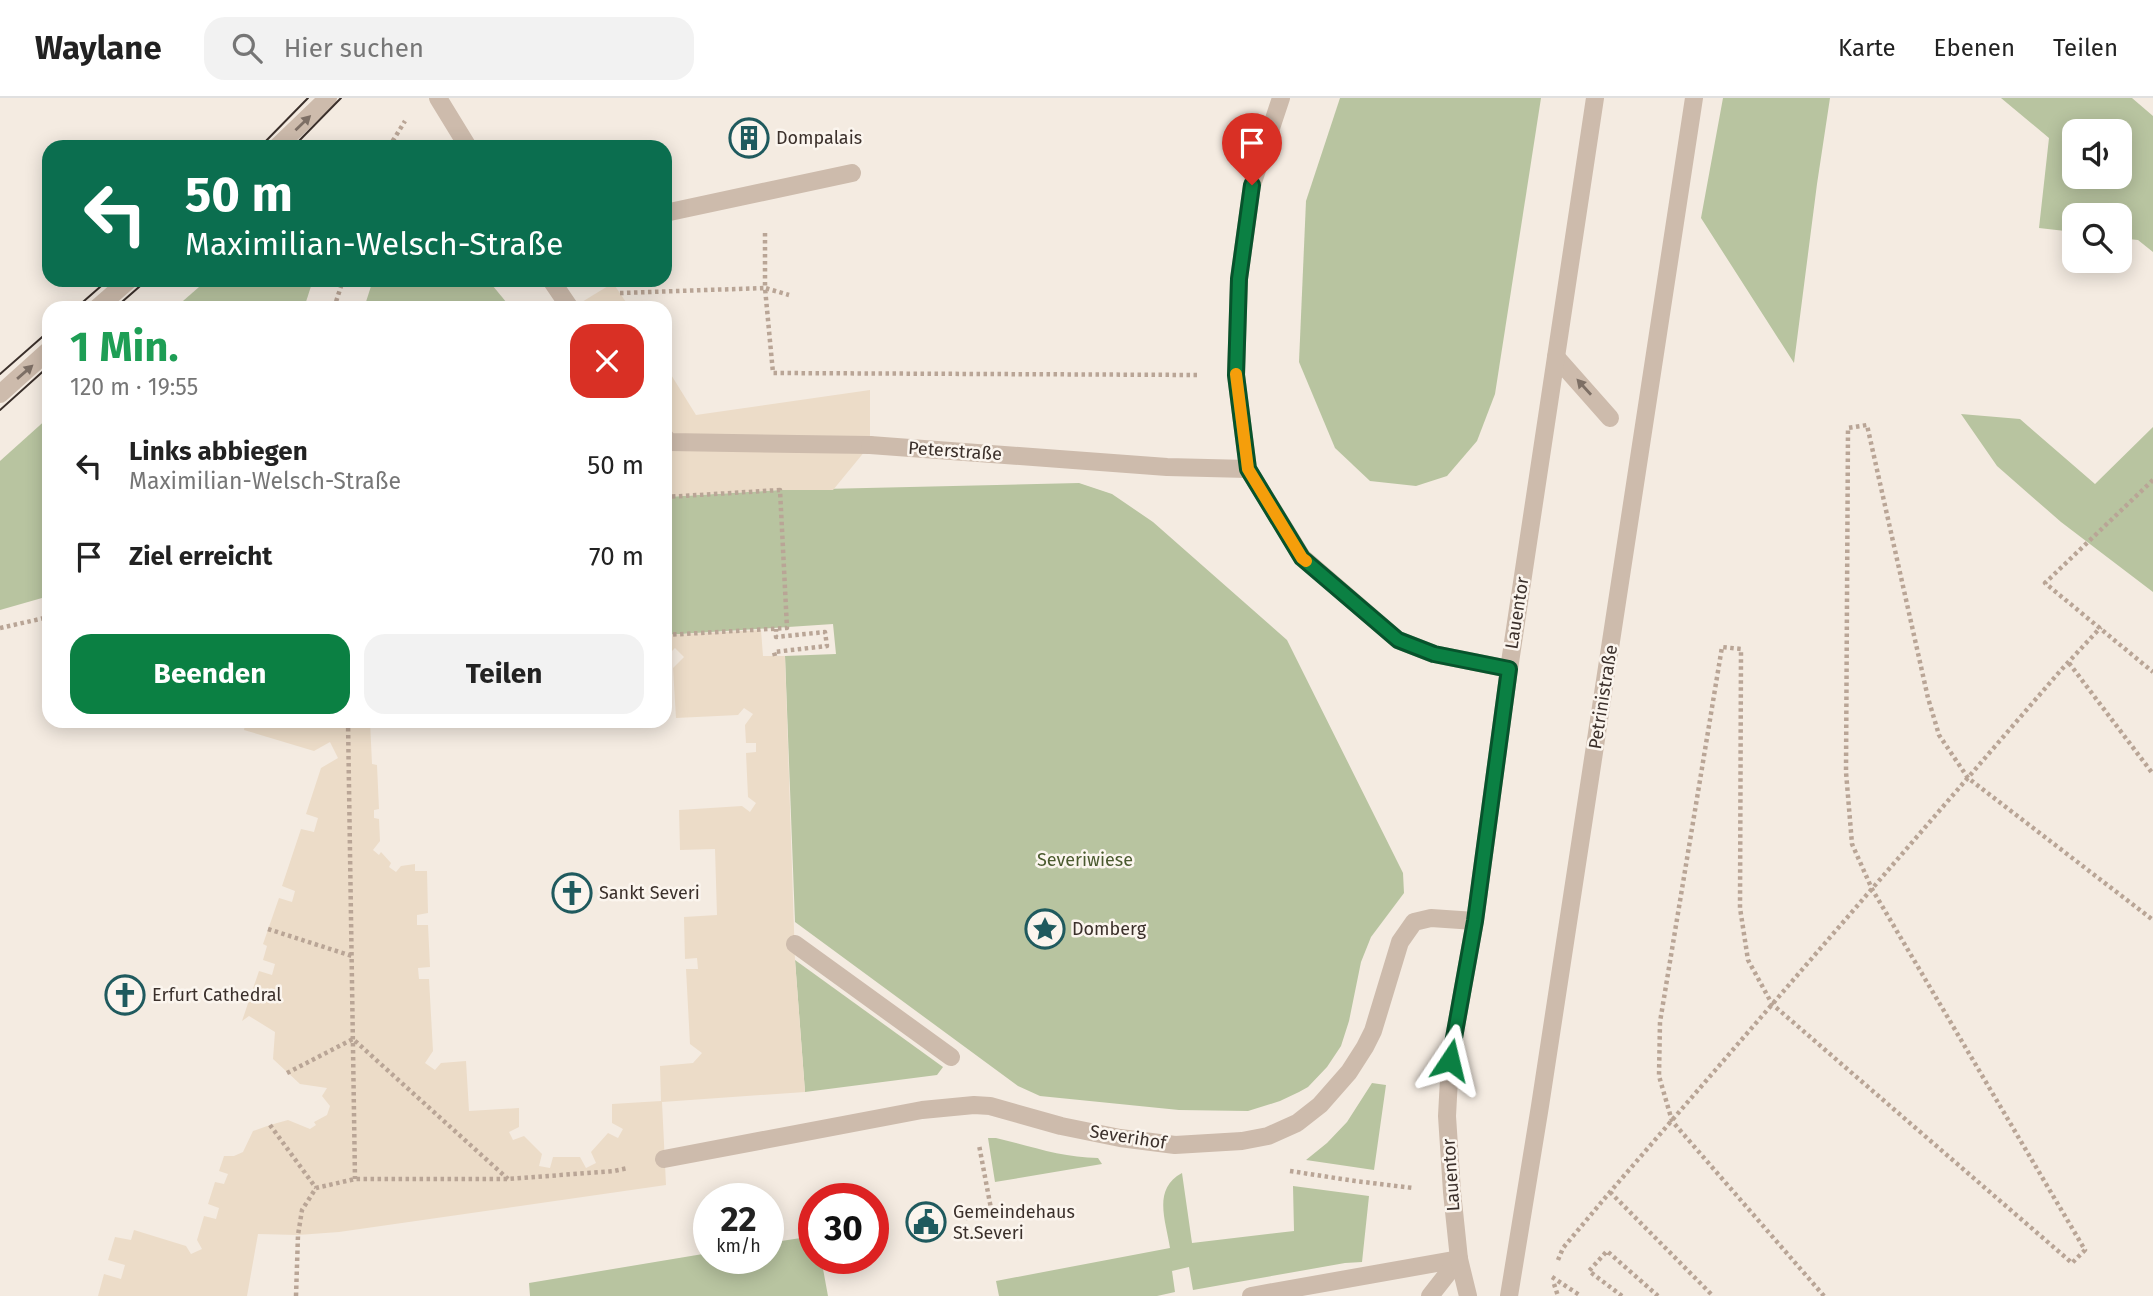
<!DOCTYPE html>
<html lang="de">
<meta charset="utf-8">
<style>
:root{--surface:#fff;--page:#f2f2f2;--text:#222;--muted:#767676;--line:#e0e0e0;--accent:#0b8043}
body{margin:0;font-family:"Fira Sans",sans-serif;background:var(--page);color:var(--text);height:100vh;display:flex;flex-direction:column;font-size:26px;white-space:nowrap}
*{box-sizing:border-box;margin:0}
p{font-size:23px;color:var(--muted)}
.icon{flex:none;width:38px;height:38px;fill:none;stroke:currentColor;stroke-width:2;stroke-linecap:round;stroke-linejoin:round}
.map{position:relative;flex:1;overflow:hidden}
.panel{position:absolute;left:42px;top:203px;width:630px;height:427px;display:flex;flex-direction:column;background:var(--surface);border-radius:21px;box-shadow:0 4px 18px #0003}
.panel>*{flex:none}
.top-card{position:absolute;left:42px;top:42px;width:630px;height:147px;border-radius:21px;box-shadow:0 4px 18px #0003;background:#0b6e4f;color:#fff;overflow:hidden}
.controls{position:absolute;left:2062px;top:21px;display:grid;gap:14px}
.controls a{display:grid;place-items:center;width:70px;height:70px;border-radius:14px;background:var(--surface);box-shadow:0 4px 18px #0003;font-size:35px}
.speed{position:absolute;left:693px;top:1085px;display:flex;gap:14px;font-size:35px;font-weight:700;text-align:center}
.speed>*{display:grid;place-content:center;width:91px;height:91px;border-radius:50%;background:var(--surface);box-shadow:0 4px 18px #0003;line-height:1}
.speed small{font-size:18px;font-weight:400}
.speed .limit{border:10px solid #d22;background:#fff;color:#111}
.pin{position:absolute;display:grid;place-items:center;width:60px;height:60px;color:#fff;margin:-72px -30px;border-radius:50% 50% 50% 0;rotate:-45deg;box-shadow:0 0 7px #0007}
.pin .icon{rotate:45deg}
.me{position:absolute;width:77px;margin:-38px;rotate:10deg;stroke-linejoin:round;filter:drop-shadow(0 0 5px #0008)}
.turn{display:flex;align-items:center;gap:24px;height:147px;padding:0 28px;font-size:32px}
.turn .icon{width:91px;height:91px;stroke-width:2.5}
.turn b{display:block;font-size:49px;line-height:60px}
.round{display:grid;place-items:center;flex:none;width:74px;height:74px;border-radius:21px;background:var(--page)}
.head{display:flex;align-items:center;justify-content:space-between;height:119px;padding:0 28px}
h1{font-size:42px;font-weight:700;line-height:52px;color:#1e9e55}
.button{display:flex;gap:14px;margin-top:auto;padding:14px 28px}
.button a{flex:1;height:80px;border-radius:21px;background:var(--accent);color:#fff;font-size:28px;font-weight:700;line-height:80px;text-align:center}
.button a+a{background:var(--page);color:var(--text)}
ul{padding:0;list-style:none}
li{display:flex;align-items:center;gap:21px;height:91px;padding:0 28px}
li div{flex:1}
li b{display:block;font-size:26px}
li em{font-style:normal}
header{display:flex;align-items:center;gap:42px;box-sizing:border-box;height:98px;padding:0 35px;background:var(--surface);border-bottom:2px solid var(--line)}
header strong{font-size:33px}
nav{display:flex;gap:38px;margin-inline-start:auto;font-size:24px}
.search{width:490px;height:63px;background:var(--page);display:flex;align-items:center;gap:18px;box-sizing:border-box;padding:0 24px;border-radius:21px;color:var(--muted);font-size:26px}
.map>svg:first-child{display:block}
.green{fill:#b8c4a0;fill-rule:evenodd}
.plaza{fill:#ecdcc8}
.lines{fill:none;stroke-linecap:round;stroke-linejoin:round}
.path{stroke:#b9a596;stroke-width:4.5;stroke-dasharray:3.5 3.5;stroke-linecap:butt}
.service{stroke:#cdbbac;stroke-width:18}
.pedestrian{stroke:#cdbbac;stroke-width:18}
.minor{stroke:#cdbbac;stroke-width:18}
.tram{stroke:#3b302b;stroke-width:2}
.oneway{fill:#7d6f65}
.route-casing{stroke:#07532c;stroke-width:18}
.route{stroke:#0b8043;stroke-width:12}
.slow{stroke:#f59e0b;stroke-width:12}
.labels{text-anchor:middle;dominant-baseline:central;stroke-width:5;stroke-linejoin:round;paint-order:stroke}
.poi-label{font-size:18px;fill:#3b302b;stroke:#fbf5ee;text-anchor:start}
.street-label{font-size:18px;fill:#3b302b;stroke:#fbf5ee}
.park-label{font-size:18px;fill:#4a5a2e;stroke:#fbf5ee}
</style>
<header>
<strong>Waylane</strong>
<div class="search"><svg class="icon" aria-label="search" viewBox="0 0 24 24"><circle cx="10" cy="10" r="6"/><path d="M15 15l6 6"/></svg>Hier suchen</div>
<nav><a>Karte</a><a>Ebenen</a><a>Teilen</a></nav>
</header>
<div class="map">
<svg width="2153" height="1198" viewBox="0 0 2153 1198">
<rect width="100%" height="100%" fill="#f4ebe1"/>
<!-- green -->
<g class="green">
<path d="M1340 0H1541L1495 296 1477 343 1447 378 1416 388 1370 383 1335 350 1299 264 1306 103Z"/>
<path d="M1723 0H1830L1817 86 1794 265 1701 120Z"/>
<path d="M2001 0H2132L2153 18V154L2138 142 2119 140V117H2074V134L2039 130 2049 40ZM2074 33H2119V79H2074Z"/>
<path d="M207 182H313L304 210H175Z"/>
<path d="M373 182H488L511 210H364Z"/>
<path d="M1961 316 2020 321 2095 386 2153 329V494L2061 424 1997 368Z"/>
<path d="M49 319V498L0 512V363Z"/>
<path d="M1079 385 1112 396 1153 424 1287 542 1403 775 1404 795 1371 839 1361 864 1349 923 1341 948 1327 969 1308 989 1299 994 1280 1003 1248 1013 1179 1012 1040 998 1018 988 795 824 785 558 836 556 833 526 665 537V399L780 392Z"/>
<path d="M795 862 943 969 937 977 805 994Z"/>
<path d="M1372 985 1386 987 1374 1072 1306 1062 1327 1045 1347 1024Z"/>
<path d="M988 1040H996C1030 1048 1063 1060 1098 1060L1102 1066 995 1084Z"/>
<path d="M1182 1075 1192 1145 1294 1133 1293 1088 1369 1098 1362 1164 1345 1165 1193 1192 1189 1169 1172 1173 1175 1194 1157 1198H999L996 1183 1170 1150C1166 1123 1152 1091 1182 1075Z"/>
<path d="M814 1138V1160H821L828 1198H530L529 1185 709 1155V1160H768V1145Z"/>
</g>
<!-- plaza -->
<g class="plaza">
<path d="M613 185 630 210H572Z"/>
<path d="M665 267 696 317 870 292V347L833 392H780L665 399Z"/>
<path d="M761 532 763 558H785L795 862 805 994 662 1004 666 1087 339 1134 298 1137 258 1136 247 1198H98L104 1176 121 1181 125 1167 108 1162 115 1139 131 1142 134 1132 186 1148 191 1156 202 1151 197 1142 204 1118 216 1121 219 1110 208 1106 215 1084 224 1086 228 1076 219 1073 224 1058H234L243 1054 253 1033 270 1027 288 1022 310 1031 316 1027 314 1024 327 1017 330 1008 322 998 327 990 300 986 273 961 275 934 249 918 242 923 259 873 272 877 275 866 263 862 267 848 263 846 279 800 292 804 295 793 282 788 301 731 314 734 318 720 306 716 321 670 338 660 330 644 314 653 244 632 246 623H370L372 666 377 667 379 711 374 712V720L379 721 380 743 373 752 379 757 381 754 391 765 389 769 396 774 401 768 415 766V773H427L428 815 417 817V827H428L430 869 418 870 419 881H429L433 953 425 965 435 972 441 965 466 963 469 1013 519 1010V1029L509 1034 513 1042 524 1038 542 1056 539 1068 550 1070 553 1059H580L586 1070 596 1065 591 1054 608 1035 618 1040 623 1031 612 1025V1006L661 1003 660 968 693 965 702 955 690 946 686 871H698L697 860 685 861 684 819 717 817 715 751 680 752 679 712 742 708 750 714 756 705 748 699 746 655 756 654V645H746L745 627 753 616 744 610 738 617 676 620 673 570 684 559 675 550 666 559 665 537Z"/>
</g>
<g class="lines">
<!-- path -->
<g class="path">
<path d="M389 49 405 23"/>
<path d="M765 135V190L789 197"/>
<path d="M620 195 765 190 773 275 1197 277"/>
<path d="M334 210 343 182"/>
<path d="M2153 382 2045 485 2153 574"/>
<path d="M665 399 780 392 787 530 665 537"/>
<path d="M0 530 49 519"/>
<path d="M775 558 774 554 827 548 825 534 776 539V531"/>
<path d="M2069 565 2153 676"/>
<path d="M348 623 355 1081"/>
<path d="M268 831 352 858"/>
<path d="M287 975 353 941 508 1081"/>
<path d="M270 1027 316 1090"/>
<path d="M1290 1073 1355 1083 1413 1090"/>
<path d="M1610 1094 1713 1198"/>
<path d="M966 1120 992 1116 979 1047"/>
<path d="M1558 1162 1563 1150 1610 1094 2061 572 2101 529"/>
<path d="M1552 1179 1581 1198"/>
<path d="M1554 1186 1558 1198"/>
<path d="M296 1198 298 1137 302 1112 316 1090 355 1081H508L614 1073 628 1070"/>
<path d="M1622 1198 1589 1173 1607 1153 1658 1198"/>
<path d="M1824 1198 1672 1023 1659 978 1660 924 1722 549 1741 551 1740 810 1748 862 1772 906 2072 1165 2085 1152 1872 791 1852 746 1846 674 1848 330 1867 327 1928 600 1939 637 1968 680 2153 822"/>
</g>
<!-- service -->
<g class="service">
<path d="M665 115 852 75"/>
<path d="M1556 259 1610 320"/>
<path d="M664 1061 922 1012 974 1007 990 1008 1061 1028 1120 1040 1175 1047 1242 1043 1268 1038 1297 1025 1320 1007 1349 974 1365 949 1373 933 1400 844 1414 824 1431 820 1475 823"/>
<path d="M1251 1198 1459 1161"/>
<path d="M1509 1198 1540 1008 1694 0"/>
</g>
<!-- pedestrian -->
<g class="pedestrian">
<path d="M665 339 669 344 870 347"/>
<path d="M795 846 951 959"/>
<path d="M1430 1198 1459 1161"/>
</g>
<!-- minor -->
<g class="minor">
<path d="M438 0 468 49"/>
<path d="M1281 0 1252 87 1239 181 1236 277 1248 371 1302 459 1398 542 1434 556 1509 571"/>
<path d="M277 49 328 0"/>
<path d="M551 182 570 210"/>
<path d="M97 210 129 182"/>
<path d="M0 296 49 252"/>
<path d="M870 347 1167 369 1248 371"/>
<path d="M1468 1198 1459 1161 1452 1094 1447 1018 1450 962 1475 823 1509 571 1595 0"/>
</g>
<!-- tram -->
<g class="tram">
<path d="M260 49 308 0"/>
<path d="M293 49 341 0"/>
<path d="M76 210 108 182"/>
<path d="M115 210 147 182"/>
<path d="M0 276 49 233"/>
<path d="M0 312 49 268"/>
</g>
</g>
<!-- one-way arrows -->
<defs><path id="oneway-solid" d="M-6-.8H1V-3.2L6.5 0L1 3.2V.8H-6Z" transform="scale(1.75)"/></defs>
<g class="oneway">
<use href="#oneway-solid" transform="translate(303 25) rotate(-44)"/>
<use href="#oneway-solid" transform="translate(25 274) rotate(-41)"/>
<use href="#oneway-solid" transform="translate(1584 289) rotate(-132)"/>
</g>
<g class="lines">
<!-- route casing -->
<g class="route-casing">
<path id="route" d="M1252 87 1239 181 1236 277 1248 371 1302 460 1398 542 1434 556 1509 571 1475 823 1450 962"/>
</g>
<!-- route -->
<use href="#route" class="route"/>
<!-- slow -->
<path class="slow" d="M1236 276 1248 371 1302 460 1306 463"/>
</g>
<!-- icons -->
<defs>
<g id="building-ring" transform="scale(2.0125)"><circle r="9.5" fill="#fbf5ee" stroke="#1f5a5e" stroke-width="1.5"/><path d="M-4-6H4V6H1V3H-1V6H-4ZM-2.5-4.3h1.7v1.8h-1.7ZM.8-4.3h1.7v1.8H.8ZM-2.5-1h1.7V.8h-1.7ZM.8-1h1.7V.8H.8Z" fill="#1f5a5e"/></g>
<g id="church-ring" transform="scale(2.0125)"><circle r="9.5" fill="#fbf5ee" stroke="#1f5a5e" stroke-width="1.5"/><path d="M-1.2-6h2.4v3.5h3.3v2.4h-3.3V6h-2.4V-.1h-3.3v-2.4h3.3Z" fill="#1f5a5e"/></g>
<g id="sight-ring" transform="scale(2.0125)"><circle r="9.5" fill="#fbf5ee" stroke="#1f5a5e" stroke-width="1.5"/><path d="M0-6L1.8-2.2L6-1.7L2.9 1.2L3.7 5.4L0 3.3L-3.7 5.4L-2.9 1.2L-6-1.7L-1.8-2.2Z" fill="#1f5a5e"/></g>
<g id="civic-ring" transform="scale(2.0125)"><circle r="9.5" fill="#fbf5ee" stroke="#1f5a5e" stroke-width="1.5"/><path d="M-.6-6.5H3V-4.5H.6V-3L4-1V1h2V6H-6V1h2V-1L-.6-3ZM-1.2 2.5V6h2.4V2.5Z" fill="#1f5a5e"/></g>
</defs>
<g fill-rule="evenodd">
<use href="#building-ring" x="749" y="40"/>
<use href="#church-ring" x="572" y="795"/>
<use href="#sight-ring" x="1045" y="831"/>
<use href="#church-ring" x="125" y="897"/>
<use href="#civic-ring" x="926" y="1124"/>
</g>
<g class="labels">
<!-- poi labels -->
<g class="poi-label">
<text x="776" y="40">Dompalais</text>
<text x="599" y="795">Sankt Severi</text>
<text x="1072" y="831">Domberg</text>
<text x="152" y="897">Erfurt Cathedral</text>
<text x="953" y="1114">Gemeindehaus<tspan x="953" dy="21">St.Severi</tspan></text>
</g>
<!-- street labels -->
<g class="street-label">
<text transform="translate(955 353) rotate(4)">Peterstraße</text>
<text transform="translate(1517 515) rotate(-81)">Lauentor</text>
<text transform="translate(1603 599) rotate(-81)">Petrinistraße</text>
<text transform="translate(1128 1039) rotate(9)">Severihof</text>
<text transform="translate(1451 1077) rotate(-94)">Lauentor</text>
</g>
<!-- park labels -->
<g class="park-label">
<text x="1085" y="762">Severiwiese</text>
</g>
</g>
</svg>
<div class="controls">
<a><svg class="icon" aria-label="sound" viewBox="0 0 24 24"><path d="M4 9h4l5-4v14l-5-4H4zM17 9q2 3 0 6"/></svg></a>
<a><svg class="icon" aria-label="search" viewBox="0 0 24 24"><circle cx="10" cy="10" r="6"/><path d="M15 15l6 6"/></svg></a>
</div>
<div class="speed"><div>22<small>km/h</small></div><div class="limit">30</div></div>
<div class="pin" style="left:1252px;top:87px;background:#d93025"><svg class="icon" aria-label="arrive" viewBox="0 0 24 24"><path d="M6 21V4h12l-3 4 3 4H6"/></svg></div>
<svg class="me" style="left:1450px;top:962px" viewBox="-20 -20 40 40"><path d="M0-17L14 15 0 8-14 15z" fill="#0b8043" stroke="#fff" stroke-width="4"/></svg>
<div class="top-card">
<div class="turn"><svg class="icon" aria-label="left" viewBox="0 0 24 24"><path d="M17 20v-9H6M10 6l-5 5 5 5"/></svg><div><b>50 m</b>Maximilian-Welsch-Straße</div></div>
</div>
<section class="panel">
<div class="head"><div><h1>1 Min.</h1><p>120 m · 19:55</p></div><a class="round" style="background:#d93025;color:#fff"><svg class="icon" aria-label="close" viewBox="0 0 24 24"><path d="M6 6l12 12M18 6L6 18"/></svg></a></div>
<ul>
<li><svg class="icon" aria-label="left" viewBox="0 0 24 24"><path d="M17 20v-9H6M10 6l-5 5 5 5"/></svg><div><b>Links abbiegen</b><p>Maximilian-Welsch-Straße</p></div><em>50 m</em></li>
<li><svg class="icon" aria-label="arrive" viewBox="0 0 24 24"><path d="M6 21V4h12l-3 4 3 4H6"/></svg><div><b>Ziel erreicht</b></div><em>70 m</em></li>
</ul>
<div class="button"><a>Beenden</a><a>Teilen</a></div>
</section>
</div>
